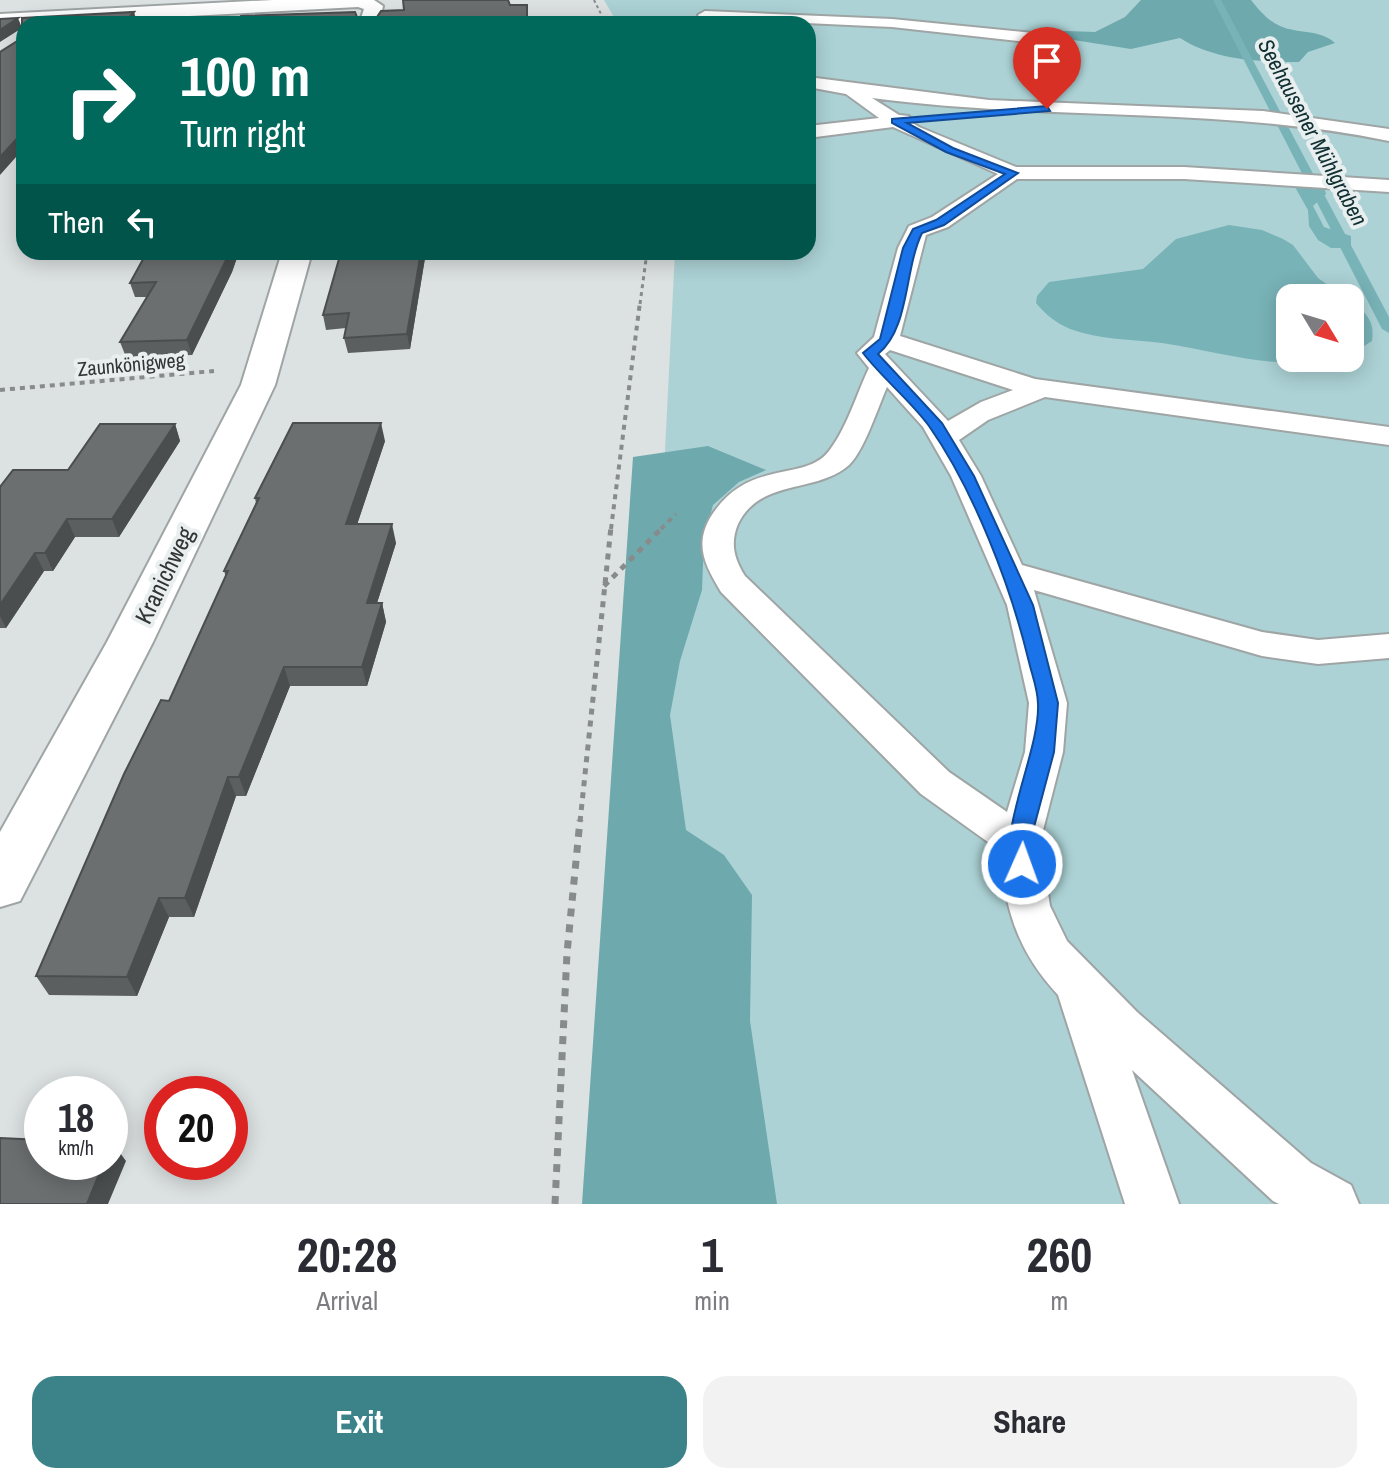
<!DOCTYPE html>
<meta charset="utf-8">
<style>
:root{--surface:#fff;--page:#f2f2f3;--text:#2b2b33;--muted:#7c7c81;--accent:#3b8389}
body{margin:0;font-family:"Archivo Narrow",sans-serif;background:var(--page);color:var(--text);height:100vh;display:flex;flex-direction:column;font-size:30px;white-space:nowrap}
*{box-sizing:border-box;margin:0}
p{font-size:26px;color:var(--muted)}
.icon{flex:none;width:44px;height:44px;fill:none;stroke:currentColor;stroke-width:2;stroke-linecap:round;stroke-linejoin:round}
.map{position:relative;height:1204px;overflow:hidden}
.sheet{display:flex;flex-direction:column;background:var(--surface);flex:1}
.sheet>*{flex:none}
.banner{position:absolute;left:16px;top:16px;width:800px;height:244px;border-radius:24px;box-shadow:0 4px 20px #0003;background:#00695c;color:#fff;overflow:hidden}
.needle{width:52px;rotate:128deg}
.fabs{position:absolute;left:1276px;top:284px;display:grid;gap:16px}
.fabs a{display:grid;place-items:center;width:88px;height:88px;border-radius:16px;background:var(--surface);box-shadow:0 4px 20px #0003;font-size:40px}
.speed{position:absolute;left:24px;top:1076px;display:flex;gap:16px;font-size:40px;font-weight:700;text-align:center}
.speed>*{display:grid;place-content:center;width:104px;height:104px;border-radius:50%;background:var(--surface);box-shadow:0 4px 20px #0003;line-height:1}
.speed small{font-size:20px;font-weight:400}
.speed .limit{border:12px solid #d22;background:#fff;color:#111}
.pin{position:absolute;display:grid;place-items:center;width:68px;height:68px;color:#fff;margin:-82px -34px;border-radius:50% 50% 50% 0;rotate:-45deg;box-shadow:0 0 8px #0007}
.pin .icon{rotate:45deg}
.me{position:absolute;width:88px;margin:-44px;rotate:2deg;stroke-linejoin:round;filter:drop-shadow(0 0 6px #0008)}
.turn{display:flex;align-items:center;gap:28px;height:168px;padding:0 32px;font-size:36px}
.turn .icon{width:104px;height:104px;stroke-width:2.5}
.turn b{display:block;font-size:56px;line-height:68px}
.then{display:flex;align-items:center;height:76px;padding:0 32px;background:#0003;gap:16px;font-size:30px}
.eta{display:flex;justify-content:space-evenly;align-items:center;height:136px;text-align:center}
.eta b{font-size:48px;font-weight:800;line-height:56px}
.button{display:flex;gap:16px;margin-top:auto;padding:16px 32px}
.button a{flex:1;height:92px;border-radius:24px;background:var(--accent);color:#fff;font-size:32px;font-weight:800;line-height:92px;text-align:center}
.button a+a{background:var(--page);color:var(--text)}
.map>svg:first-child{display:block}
.green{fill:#acd2d5;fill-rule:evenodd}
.forest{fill:#6ea9ae}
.water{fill:#78b3b8}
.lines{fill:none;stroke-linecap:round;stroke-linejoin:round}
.stream{fill:#78b3b8;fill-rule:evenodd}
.service-casing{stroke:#9fa4a4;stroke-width:4}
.minor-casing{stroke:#9fa4a4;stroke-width:4}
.path-far4{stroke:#888b8b;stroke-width:2;stroke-dasharray:3 3;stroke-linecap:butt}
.path-far3{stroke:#888b8b;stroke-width:3;stroke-dasharray:4 4;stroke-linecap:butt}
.path-far2{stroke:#888b8b;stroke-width:4;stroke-dasharray:5 5;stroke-linecap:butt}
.path-far1{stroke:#888b8b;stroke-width:5;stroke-dasharray:6 6;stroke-linecap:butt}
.path{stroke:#888b8b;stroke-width:7;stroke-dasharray:8 8;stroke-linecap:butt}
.service{fill:#fff;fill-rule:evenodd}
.minor{fill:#fff;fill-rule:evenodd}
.wall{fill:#5c5f60}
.shaded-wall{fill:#4b4e4e}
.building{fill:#6b6f70;stroke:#4b4e4e;stroke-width:2}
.route{fill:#1a73e8;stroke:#114b97;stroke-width:2}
.labels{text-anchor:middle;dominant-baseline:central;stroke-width:8;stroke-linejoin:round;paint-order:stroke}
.far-street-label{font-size:20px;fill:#333535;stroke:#e9eeef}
.far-water-label{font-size:22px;font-style:italic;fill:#102f32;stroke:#e9eeef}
.street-label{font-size:24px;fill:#333535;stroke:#e9eeef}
</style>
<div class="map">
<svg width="1389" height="1204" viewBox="0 0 1389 1204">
<rect width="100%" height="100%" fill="#dce1e1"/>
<!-- green -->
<path class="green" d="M604 0H1389V1204H687L652 710 675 252H808V24H618ZM1290 298H1350V358H1290Z"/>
<!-- forest -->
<g class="forest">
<path d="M1141 0H1251C1259 10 1267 20 1280 26 1297 34 1320 29 1335 43L1308 52 1299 62C1259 62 1214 60 1180 38L1131 49 1048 36 1039 30 1095 32 1125 17Z"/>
<path d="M708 446 766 470 739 482 713 505 704 539 702 590 680 661 670 715 686 830 724 855 752 895 750 1021 777 1204H582L633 457Z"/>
</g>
<!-- water -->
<g class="water">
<path d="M1298 184 1324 187 1326 194 1313 206 1324 227 1351 236V248H1331L1318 240 1309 226 1308 210 1295 187Z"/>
<path d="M1229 225 1262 230 1283 239 1293 245 1318 278 1346 298H1290V358H1340C1279 372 1221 352 1162 343 1131 339 1100 340 1070 329 1056 323 1045 314 1036 303L1037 296 1049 282 1143 269 1176 239Z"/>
<path d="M1350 301C1366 312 1375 321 1372 341L1350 355Z"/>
</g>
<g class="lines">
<!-- stream -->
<path class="stream" d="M1213 0H1221L1389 317V333L1382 329Z"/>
<!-- service casing -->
<g class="service-casing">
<g id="service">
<path d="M705 11 892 19 1063 36 1071 41 1063 46 892 27 700 18 698 15Z"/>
<path d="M808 77 989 100 1263 111 1389 129V141C1219 106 1044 121 872 98L899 115 909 116 911 122 919 127 1016 167H1184L1389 180V192L1184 179H1017L948 227 926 235 900 336 1035 379 1389 427V445L1045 397 988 420 959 440 981 476 1022 565 1262 632 1318 640 1389 634V658L1318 664 1262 656 1034 590 1067 703 1063 752 1040 842 1050 906 1067 941 1137 1012 1311 1163 1351 1185 1359 1204H1279L1273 1201 1132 1070 1179 1204H1125L1058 995C1016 949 1006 910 999 850L921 794 721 592C706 567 694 546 710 518 747 457 805 483 829 451 847 428 857 393 869 368L857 353 874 337 898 248 909 226 932 217 998 174 893 127 808 138V126L879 118 846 94 808 87ZM890 350 1013 390 981 402 948 421 885 354ZM887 387 923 427 951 476 1007 605 1029 703 1025 752 1007 812 949 772 745 576C734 559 730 543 738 524 760 478 816 494 849 465 864 451 878 407 887 387Z"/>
</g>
</g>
<!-- minor casing -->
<g class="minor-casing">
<g id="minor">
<path d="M273 0H374L383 6 379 24H359L364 9 358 7 0 26V14Z"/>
<path d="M282 252H312L275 385 153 642 20 901 0 907V832L107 642 241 385Z"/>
</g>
</g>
<!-- path-far4 -->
<path class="path-far4" d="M594 0 606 24"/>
<!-- path-far3 -->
<path class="path-far3" d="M640 304 647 252"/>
<!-- path-far2 -->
<g class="path-far2">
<path d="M0 390 214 371"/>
<path d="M611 529 640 302"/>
<path d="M661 529 676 514"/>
</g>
<!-- path-far1 -->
<g class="path-far1">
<path d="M604 586 663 527"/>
<path d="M580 822 611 527"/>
</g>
<!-- path -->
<path class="path" d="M555 1204 567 953 580 820"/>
<!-- service -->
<use href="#service" class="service"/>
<!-- minor -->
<use href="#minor" class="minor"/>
</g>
<!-- wall -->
<g class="wall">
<path d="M147 252H239L232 272 192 355 126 357 120 342 147 297H135L130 283Z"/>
<path d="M341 252H426L410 349 348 353 344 338 346 328 326 330 323 315Z"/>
<path d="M175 424 180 441 119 537H75L53 571H44L6 628H0V487L68 470Z"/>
<path d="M385 441 357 524 396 543 377 603H382L386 622 367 686H290L246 796H236L194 917H169L137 996 49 995 36 976 169 701 226 577 224 571 256 503 255 498Z"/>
</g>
<!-- shaded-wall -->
<g class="shaded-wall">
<path d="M134 12 137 22 135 24H123Z"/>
<path d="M18 18 22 28 0 42V30Z"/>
<path d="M24 131V148L0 175V157Z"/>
<path d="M230 252H239L232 272 192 355 187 340Z"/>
<path d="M421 252H426L410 349 407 334Z"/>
<path d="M381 423 385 441 351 543 346 524Z"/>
<path d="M175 424 180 441 119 537 112 519Z"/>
<path d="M67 519 75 537 53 571 45 553Z"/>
<path d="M392 524 396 543 371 622 367 603Z"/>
<path d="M35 553 44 571 6 628 0 616V605Z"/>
<path d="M382 603 386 622 367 686 362 667Z"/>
<path d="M284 667 290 686 246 796 239 777Z"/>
<path d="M228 777 236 796 194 917 185 898Z"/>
<path d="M159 898 169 917 137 996 127 977Z"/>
<path d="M112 1142 126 1161 108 1204H87L104 1162H110V1148Z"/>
</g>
<!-- building -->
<g class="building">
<path d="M403 0H508L510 5H527V24H236L241 16 355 12 357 17H377L381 11 404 10Z"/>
<path d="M134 12 123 24H24V131L0 157V52L22 38V18Z"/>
<path d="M18 18 0 30V19Z"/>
<path d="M147 252H230L187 340 120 342 156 282 130 283Z"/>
<path d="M341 252H421L407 334 344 338 349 313 323 315Z"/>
<path d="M293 423H381L346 524H392L367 603H382L362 667H284L239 777H228L185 898H159L127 977 36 976 124 774 161 700 169 701 228 571H224L259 498H255Z"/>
<path d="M100 424H175L112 519H67L45 553H35L0 605V487L13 470H68Z"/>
<path d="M0 1138 42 1140V1162H104L87 1204H0Z"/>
</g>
<!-- route -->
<path class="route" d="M1047 106 1050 111 907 123 953 148 1018 173 944 225 922 233C904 270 910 328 878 354L942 423 974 476 1033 605 1058 703 1054 752 1030 842 1033 864 1030 870H1014C996 834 1040 751 1038 704 1038 690 1032 675 1029 662 1011 587 974 490 929 426 910 400 883 379 863 353L880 339 903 248 913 229 936 220 1005 174 946 152 892 123V119Z"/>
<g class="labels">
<!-- far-street labels -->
<g class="far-street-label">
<text transform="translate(131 364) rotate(-5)">Zaunkönigweg</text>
</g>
<!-- far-water labels -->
<g class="far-water-label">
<text transform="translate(1313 132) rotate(62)">Seehausener Mühlgraben</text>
</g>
<!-- street labels -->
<g class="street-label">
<text transform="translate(164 575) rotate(-64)">Kranichweg</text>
</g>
</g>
</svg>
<div class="fabs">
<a><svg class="needle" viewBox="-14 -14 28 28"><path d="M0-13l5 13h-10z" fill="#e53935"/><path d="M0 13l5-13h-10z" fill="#7c7c81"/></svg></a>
</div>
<div class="speed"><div>18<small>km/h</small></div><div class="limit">20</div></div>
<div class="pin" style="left:1047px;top:109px;background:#d93025"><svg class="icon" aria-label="arrive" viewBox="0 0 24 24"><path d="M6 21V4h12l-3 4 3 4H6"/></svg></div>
<svg class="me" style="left:1022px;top:864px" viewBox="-20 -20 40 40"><circle r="17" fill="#1a73e8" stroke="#fff" stroke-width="3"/><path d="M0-11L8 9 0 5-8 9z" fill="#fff"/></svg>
<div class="banner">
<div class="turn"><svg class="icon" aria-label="right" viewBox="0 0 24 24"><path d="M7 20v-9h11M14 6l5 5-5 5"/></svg><div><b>100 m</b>Turn right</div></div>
<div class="then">Then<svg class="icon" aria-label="left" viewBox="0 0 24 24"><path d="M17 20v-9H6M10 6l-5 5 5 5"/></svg></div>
</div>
</div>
<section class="sheet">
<div class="eta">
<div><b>20:28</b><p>Arrival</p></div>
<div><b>1</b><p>min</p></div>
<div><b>260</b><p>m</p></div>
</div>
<div class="button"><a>Exit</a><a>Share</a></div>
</section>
